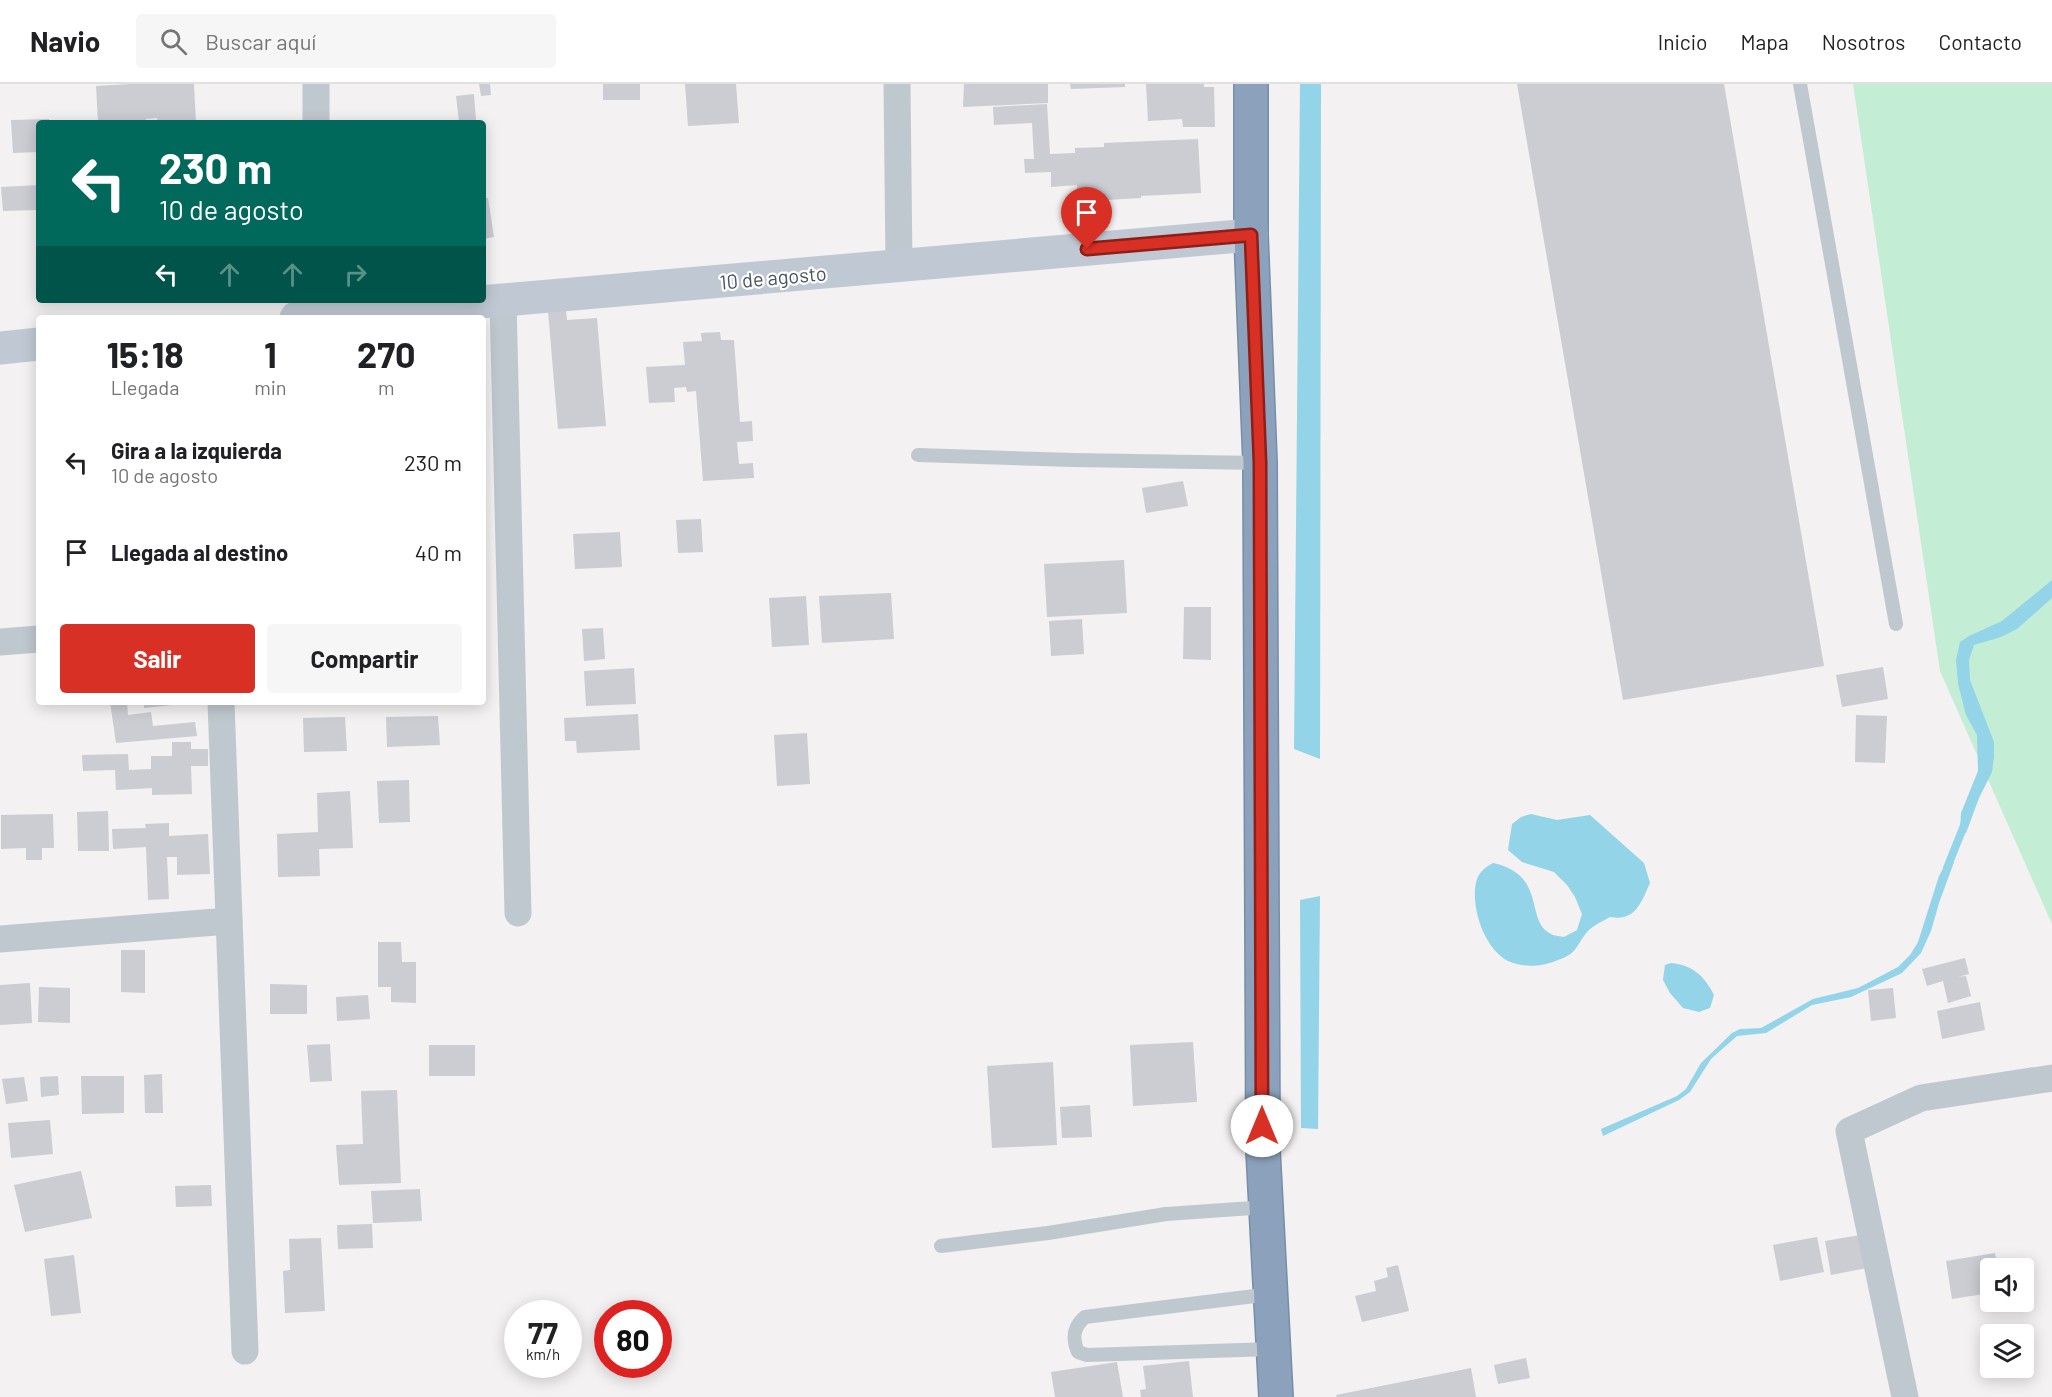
<!DOCTYPE html>
<html lang="es">
<meta charset="utf-8">
<style>
:root{--surface:#fff;--page:#f6f6f6;--text:#202124;--muted:#757577;--line:#e0e0e0;--accent:#d93025}
body{margin:0;font-family:Barlow,sans-serif;background:var(--page);color:var(--text);height:100vh;display:flex;flex-direction:column;font-size:22px;white-space:nowrap}
*{box-sizing:border-box;margin:0}
p{font-size:20px;color:var(--muted)}
.icon{flex:none;width:33px;height:33px;fill:none;stroke:currentColor;stroke-width:2;stroke-linecap:round;stroke-linejoin:round}
.map{position:relative;flex:1;overflow:hidden}
.sheet{position:absolute;left:36px;top:231px;width:450px;height:390px;display:flex;flex-direction:column;background:var(--surface);border-radius:6px;box-shadow:0 3px 15px #0003}
.sheet>*{flex:none}
.hud{position:absolute;left:36px;top:36px;width:450px;height:183px;border-radius:6px;box-shadow:0 3px 15px #0003;background:#00695c;color:#fff;overflow:hidden}
.fabs{position:absolute;left:1980px;top:1174px;display:grid;gap:12px}
.fabs a{display:grid;place-items:center;width:54px;height:54px;border-radius:6px;background:var(--surface);box-shadow:0 3px 15px #0003;font-size:30px}
.speed{position:absolute;left:504px;top:1216px;display:flex;gap:12px;font-size:30px;font-weight:700;text-align:center}
.speed>*{display:grid;place-content:center;width:78px;height:78px;border-radius:50%;background:var(--surface);box-shadow:0 3px 15px #0003;line-height:1}
.speed small{font-size:15px;font-weight:400}
.speed .limit{border:9px solid #d22;background:#fff;color:#111}
.pin{position:absolute;display:grid;place-items:center;width:51px;height:51px;color:#fff;margin:-62px -26px;border-radius:50% 50% 50% 0;rotate:-45deg;box-shadow:0 0 6px #0007}
.pin .icon{rotate:45deg}
.me{position:absolute;width:66px;margin:-33px;rotate:0deg;stroke-linejoin:round;filter:drop-shadow(0 0 4px #0008)}
.turn{display:flex;align-items:center;gap:21px;height:126px;padding:0 24px;font-size:27px}
.turn .icon{width:78px;height:78px;stroke-width:2.5}
.turn b{display:block;font-size:42px;line-height:51px}
.lanes{display:flex;align-items:center;height:57px;padding:0 24px;background:#0003;justify-content:center;gap:30px;direction:ltr}
.lanes .off{opacity:.35}
.eta{display:flex;justify-content:space-evenly;align-items:center;height:102px;text-align:center}
.eta b{font-size:36px;font-weight:700;line-height:42px}
.cta{display:flex;gap:12px;margin-top:auto;padding:12px 24px}
.cta a{flex:1;height:69px;border-radius:6px;background:var(--accent);color:#fff;font-size:24px;font-weight:700;line-height:69px;text-align:center}
.cta a+a{background:var(--page);color:var(--text)}
ul{padding:0;list-style:none}
li{display:flex;align-items:center;gap:18px;height:90px;padding:0 24px}
li div{flex:1}
li b{display:block;font-size:22px}
li em{font-style:normal}
header{display:flex;align-items:center;gap:36px;box-sizing:border-box;height:84px;padding:0 30px;background:var(--surface);border-bottom:2px solid var(--line)}
header strong{font-size:28px}
nav{display:flex;gap:33px;margin-inline-start:auto;font-size:21px}
.search{width:420px;height:54px;background:var(--page);display:flex;align-items:center;gap:15px;box-sizing:border-box;padding:0 21px;border-radius:6px;color:var(--muted);font-size:22px}
.map>svg:first-child{display:block}
.green{fill:#c3edd5}
.water{fill:#93d4e8}
.lines{fill:none;stroke-linecap:round;stroke-linejoin:round}
.stream{stroke:#93d4e8;stroke-width:8}
.building{fill:#cbcdd3}
.highway-casing{stroke:#778da8;stroke-width:36}
.lane{stroke:#c0c8cf;stroke-width:14}
.street{stroke:#c0c8cf;stroke-width:27}
.secondary{stroke:#c0c9d3;stroke-width:33}
.highway{stroke:#8ca2bc;stroke-width:33}
.route-casing{stroke:#8d1f18;stroke-width:15}
.route{stroke:#d93025;stroke-width:10}
.labels{text-anchor:middle;dominant-baseline:central;stroke-width:4.5;stroke-linejoin:round;paint-order:stroke}
.street-label{font-size:20px;fill:#4a545e;stroke:#fff}
</style>
<header>
<strong>Navio</strong>
<div class="search"><svg class="icon" aria-label="search" viewBox="0 0 24 24"><circle cx="10" cy="10" r="6"/><path d="M15 15l6 6"/></svg>Buscar aquí</div>
<nav><a>Inicio</a><a>Mapa</a><a>Nosotros</a><a>Contacto</a></nav>
</header>
<div class="map">
<svg width="2052" height="1313" viewBox="0 0 2052 1313">
<rect width="100%" height="100%" fill="#f3f1f1"/>
<!-- green -->
<path class="green" d="M1853 0H2052V840L1940 587Z"/>
<!-- water -->
<g class="water">
<path d="M1300 0H1321L1320 675 1294 665Z"/>
<path d="M2052 496V514L2017 545 2001 553 1974 561 1969 576 1970 596 1994 658V673L1992 688 1979 714 1966 749 1960 747 1961 729 1978 687 1977 651 1966 631 1958 600 1956 576 1960 558 1969 552 2002 537Z"/>
<path d="M1531 730 1557 736 1590 731 1644 779 1650 799C1641 819 1635 838 1610 833 1603 837 1592 842 1587 848 1575 863 1578 869 1558 876 1542 883 1524 884 1508 877 1484 865 1469 820 1477 795 1480 787 1486 783 1493 779 1548 791 1524 837 1551 850 1554 852 1561 852 1564 853L1577 846 1582 830 1575 813 1567 801 1554 788 1522 778 1508 766 1512 740 1521 733Z"/>
<path d="M1948 775 1954 778 1939 819 1931 847 1921 869 1902 889 1851 913 1812 921 1766 949 1737 952 1711 975 1690 1008 1679 1016 1603 1052 1601 1045 1677 1012 1686 1005 1701 979 1732 949 1740 945 1761 944 1813 915 1858 904 1898 883 1910 871 1918 858 1939 792Z"/>
<path d="M1320 812 1318 1045 1301 1044 1300 816Z"/>
<path d="M1671 879C1693 881 1704 892 1714 911L1710 924 1699 928 1683 924 1670 909 1663 896 1665 881Z"/>
</g>
<g class="lines">
<!-- stream -->
<path class="stream" d="M1947 784 1965 739"/>
</g>
<!-- building -->
<g class="building">
<path d="M130 0H194L196 39H158L157 34 146 35V39H98L96 2Z"/>
<path d="M479 0H490L491 11 481 12Z"/>
<rect x="603" y="0" width="37" height="16"/>
<path d="M685 0H736L739 39 688 42Z"/>
<path d="M964 0H1048V19L963 23Z"/>
<path d="M1070 0H1125V3L1071 5Z"/>
<path d="M1146 0H1204V3H1214L1215 43H1183L1182 35 1148 37Z"/>
<path d="M1517 0H1724L1824 582 1623 616Z"/>
<path d="M474 10 476 36 459 38 456 12Z"/>
<path d="M1047 20 1050 70 1075 69V64L1104 63V59L1198 55 1201 109 1141 112V114L1107 116V121L1078 123 1077 101 1051 103V88L1025 89 1024 75H1034L1032 39 994 41 993 23Z"/>
<path d="M49 35V39H39V68L13 69 11 36Z"/>
<path d="M39 101V126L3 127 1 103Z"/>
<path d="M483 114H488L494 153 483 155Z"/>
<path d="M566 226 567 236 597 234 606 342 558 345 548 227Z"/>
<path d="M720 248 721 256H734L740 338 752 337 753 357 737 358 739 380 753 379 754 394 703 397 696 307 687 308 686 303 674 304 675 318 649 319 646 283 685 281 683 258 702 257 701 249Z"/>
<path d="M1183 397 1188 422 1146 429 1142 404Z"/>
<path d="M701 435 703 468 678 469 676 436Z"/>
<path d="M620 448 622 483 575 485 573 450Z"/>
<path d="M1124 476 1127 529 1047 533 1044 480Z"/>
<path d="M891 509 894 555 822 559 819 512Z"/>
<path d="M806 512 809 561 772 563 769 514Z"/>
<path d="M1184 523H1211V576L1183 575Z"/>
<path d="M1082 535 1084 570 1051 572 1049 537Z"/>
<path d="M603 544 605 575 584 577 582 545Z"/>
<path d="M1883 583 1888 615 1842 623 1836 591Z"/>
<path d="M634 584 636 620 586 622 584 587Z"/>
<path d="M110 618H127L128 631 151 628 153 642 195 638 197 652 116 659Z"/>
<path d="M144 618H180L181 620 144 624Z"/>
<path d="M638 630 640 666 577 669 576 657H565L564 634Z"/>
<path d="M1856 631 1887 632 1885 679 1855 678Z"/>
<path d="M438 632 440 661 387 663 386 633Z"/>
<path d="M345 633 347 667 304 668 303 634Z"/>
<path d="M807 649 810 700 777 702 774 651Z"/>
<path d="M172 658H191V665H208V682H191L192 710 152 711V704L116 706 115 686 83 687 82 671 128 670 129 686 151 685V672H172Z"/>
<path d="M409 696 410 738 379 739 377 697Z"/>
<path d="M350 707 353 764 319 765 320 792 278 793 277 750 318 748 317 709Z"/>
<path d="M108 727 109 767H78L77 728Z"/>
<path d="M53 730 54 764H42V776H26V764L1 765V731Z"/>
<path d="M169 739V752L208 750 210 790 177 791V773H167L169 815 148 816 146 763 113 765 112 745 146 744 145 740Z"/>
<path d="M378 858H401L402 878H416V919L391 918V903H378Z"/>
<path d="M121 866H145V909L121 908Z"/>
<path d="M1965 874 1969 890 1958 893 1966 892 1971 912 1948 919 1943 897 1927 902 1922 885Z"/>
<path d="M30 899 32 939 0 941V901Z"/>
<path d="M270 900 307 901V930H270Z"/>
<path d="M39 903 70 904V939L38 938Z"/>
<path d="M1893 904 1896 934 1871 937 1868 906Z"/>
<path d="M368 911 370 935 337 937 336 913Z"/>
<path d="M1980 918 1985 946 1942 955 1937 927Z"/>
<path d="M1193 958 1197 1018 1133 1022 1130 961Z"/>
<path d="M330 960 332 997 310 998 307 961Z"/>
<rect x="429" y="961" width="46" height="31"/>
<path d="M1053 978 1057 1061 992 1064 987 982Z"/>
<path d="M162 990 163 1029H145L144 991Z"/>
<path d="M58 992 59 1011 41 1013 40 993Z"/>
<path d="M81 992H124V1029L82 1030Z"/>
<path d="M24 993 28 1017 6 1020 2 995Z"/>
<path d="M397 1006 401 1099 339 1101 336 1061 363 1060 361 1007Z"/>
<path d="M1090 1021 1092 1053 1062 1054 1060 1023Z"/>
<path d="M50 1036 53 1070 11 1074 8 1039Z"/>
<path d="M81 1087 92 1134 25 1148 14 1101Z"/>
<path d="M211 1101 212 1122 176 1123 175 1102Z"/>
<path d="M420 1105 422 1137 373 1139 371 1107Z"/>
<path d="M372 1140 373 1164 338 1165 337 1141Z"/>
<path d="M1860 1151 1867 1184 1831 1191 1825 1157Z"/>
<path d="M1817 1153 1824 1188 1780 1197 1773 1161Z"/>
<path d="M321 1154 325 1227 285 1229 283 1187 290 1186 289 1155Z"/>
<path d="M1995 1169 1998 1185H1990V1209L1952 1215 1946 1177Z"/>
<path d="M74 1171 81 1229 51 1232 44 1175Z"/>
<path d="M1398 1181 1409 1227 1362 1238 1355 1212 1376 1207 1374 1197 1388 1193 1386 1184Z"/>
<path d="M1526 1274 1530 1294 1498 1300 1494 1281Z"/>
<path d="M1189 1277 1193 1313H1141L1140 1306 1146 1305 1143 1282Z"/>
<path d="M1117 1278 1123 1313H1055L1051 1288Z"/>
<path d="M1471 1284 1476 1313H1337L1336 1311Z"/>
</g>
<g class="lines">
<!-- highway casing -->
<g class="highway-casing">
<path id="highway" d="M1251 0V151L1260 379 1263 1066 1276 1313"/>
</g>
<!-- lane -->
<g class="lane">
<path d="M1800 0 1896 540"/>
<path d="M918 371 1073 376 1260 379"/>
<path d="M941 1162 1048 1149 1166 1130 1267 1123"/>
<path d="M1271 1210 1085 1233C1073 1243 1072 1254 1078 1268L1087 1271 1274 1265"/>
</g>
<!-- street -->
<g class="street">
<path d="M316 0V39"/>
<path d="M897 0 899 181"/>
<path d="M503 217 518 829"/>
<path d="M0 558 39 555"/>
<path d="M221 618 245 1267"/>
<path d="M0 855 229 837"/>
<path d="M1905 1313 1849 1047 1921 1014 2052 994"/>
</g>
<!-- secondary -->
<g class="secondary">
<path d="M296 234 1251 151"/>
<path d="M0 264 39 260"/>
</g>
<!-- highway -->
<use href="#highway" class="highway"/>
</g>
<g class="lines">
<!-- route casing -->
<g class="route-casing">
<path id="route" d="M1087 165 1251 151 1260 379 1262 1042"/>
</g>
<!-- route -->
<use href="#route" class="route"/>
</g>
<g class="labels">
<!-- street labels -->
<g class="street-label">
<text transform="translate(773 193) rotate(-5)">10 de agosto</text>
</g>
</g>
</svg>
<div class="fabs">
<a><svg class="icon" aria-label="sound" viewBox="0 0 24 24"><path d="M4 9h4l5-4v14l-5-4H4zM17 9q2 3 0 6"/></svg></a>
<a><svg class="icon" aria-label="layers" viewBox="0 0 24 24"><path d="M12 4l9 5-9 5-9-5zM3 14l9 5 9-5"/></svg></a>
</div>
<div class="speed"><div>77<small>km/h</small></div><div class="limit">80</div></div>
<div class="pin" style="left:1087px;top:165px;background:#d93025"><svg class="icon" aria-label="arrive" viewBox="0 0 24 24"><path d="M6 21V4h12l-3 4 3 4H6"/></svg></div>
<svg class="me" style="left:1262px;top:1042px" viewBox="-20 -20 40 40"><circle r="19" fill="#fff"/><path d="M0-13L10 11 0 6-10 11z" fill="#d93025"/></svg>
<div class="hud">
<div class="turn"><svg class="icon" aria-label="left" viewBox="0 0 24 24"><path d="M17 20v-9H6M10 6l-5 5 5 5"/></svg><div><b>230 m</b>10 de agosto</div></div>
<div class="lanes"><svg class="icon" aria-label="left" viewBox="0 0 24 24"><path d="M17 20v-9H6M10 6l-5 5 5 5"/></svg><svg class="icon off" aria-label="ahead" viewBox="0 0 24 24"><path d="M12 20V5M6 11l6-6 6 6"/></svg><svg class="icon off" aria-label="ahead" viewBox="0 0 24 24"><path d="M12 20V5M6 11l6-6 6 6"/></svg><svg class="icon off" aria-label="right" viewBox="0 0 24 24"><path d="M7 20v-9h11M14 6l5 5-5 5"/></svg></div>
</div>
<section class="sheet">
<div class="eta">
<div><b>15:18</b><p>Llegada</p></div>
<div><b>1</b><p>min</p></div>
<div><b>270</b><p>m</p></div>
</div>
<ul>
<li><svg class="icon" aria-label="left" viewBox="0 0 24 24"><path d="M17 20v-9H6M10 6l-5 5 5 5"/></svg><div><b>Gira a la izquierda</b><p>10 de agosto</p></div><em>230 m</em></li>
<li><svg class="icon" aria-label="arrive" viewBox="0 0 24 24"><path d="M6 21V4h12l-3 4 3 4H6"/></svg><div><b>Llegada al destino</b></div><em>40 m</em></li>
</ul>
<div class="cta"><a>Salir</a><a>Compartir</a></div>
</section>
</div>
